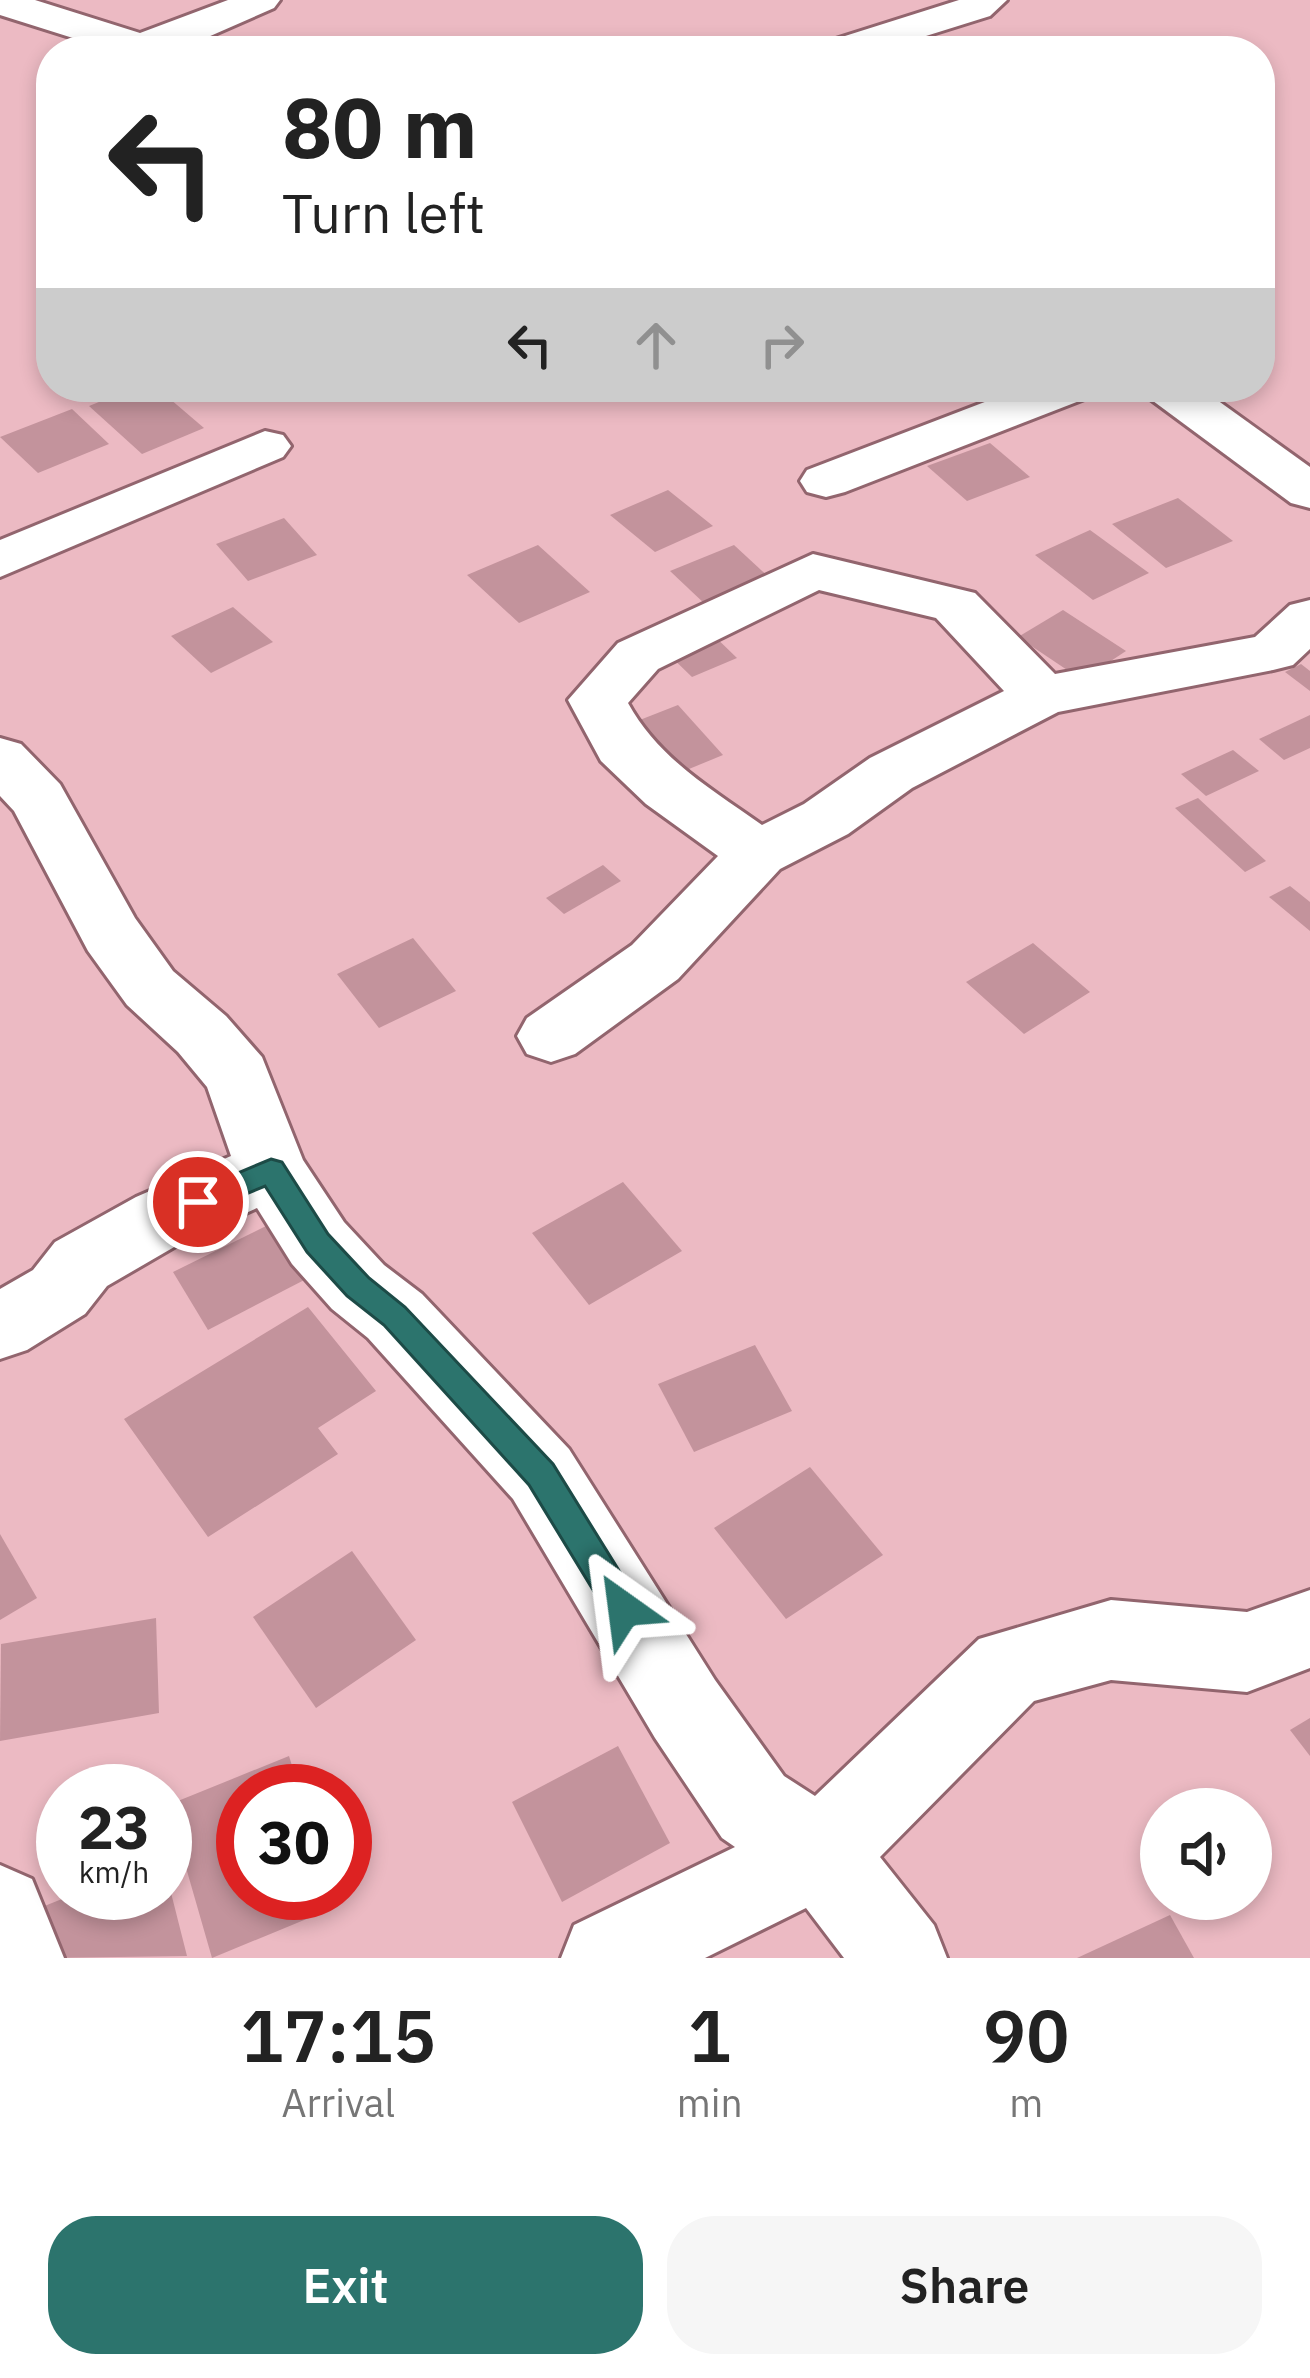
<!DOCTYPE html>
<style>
:root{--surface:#fff;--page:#f6f6f6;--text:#222;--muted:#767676;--accent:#2c746d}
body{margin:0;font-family:"IBM Plex Sans",sans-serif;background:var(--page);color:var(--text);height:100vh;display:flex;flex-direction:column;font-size:45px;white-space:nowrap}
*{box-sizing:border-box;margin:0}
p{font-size:39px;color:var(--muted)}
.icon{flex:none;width:66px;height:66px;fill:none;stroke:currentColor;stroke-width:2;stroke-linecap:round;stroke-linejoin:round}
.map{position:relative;height:1958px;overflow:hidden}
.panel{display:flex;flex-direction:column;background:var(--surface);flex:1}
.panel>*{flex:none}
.top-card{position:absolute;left:36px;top:36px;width:1239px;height:366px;border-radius:48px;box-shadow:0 6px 18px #0003;background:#fff;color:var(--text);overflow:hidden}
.buttons{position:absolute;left:1140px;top:1788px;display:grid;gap:24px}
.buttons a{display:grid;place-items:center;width:132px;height:132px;border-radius:50%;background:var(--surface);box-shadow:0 6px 18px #0003;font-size:60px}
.speed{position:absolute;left:36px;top:1764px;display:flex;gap:24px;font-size:60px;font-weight:700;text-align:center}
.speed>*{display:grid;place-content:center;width:156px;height:156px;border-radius:50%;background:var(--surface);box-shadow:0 6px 18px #0003;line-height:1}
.speed small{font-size:30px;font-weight:400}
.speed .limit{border:18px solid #d22;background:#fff;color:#111}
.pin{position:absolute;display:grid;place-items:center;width:102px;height:102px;color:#fff;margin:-51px;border:6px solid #fff;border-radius:50%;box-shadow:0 3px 12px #0007}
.me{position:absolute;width:132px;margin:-66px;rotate:329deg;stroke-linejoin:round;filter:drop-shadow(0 0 9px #0008)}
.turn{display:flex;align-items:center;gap:42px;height:252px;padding:0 48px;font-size:54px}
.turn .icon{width:156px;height:156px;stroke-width:2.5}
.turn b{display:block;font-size:84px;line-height:102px}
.lanes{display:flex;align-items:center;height:114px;padding:0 48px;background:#0003;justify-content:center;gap:60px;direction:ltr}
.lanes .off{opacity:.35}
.eta{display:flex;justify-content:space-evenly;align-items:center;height:204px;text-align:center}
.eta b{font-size:72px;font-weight:600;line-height:84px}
.action{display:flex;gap:24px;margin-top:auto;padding:24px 48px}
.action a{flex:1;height:138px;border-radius:48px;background:var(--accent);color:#fff;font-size:48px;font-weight:600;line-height:138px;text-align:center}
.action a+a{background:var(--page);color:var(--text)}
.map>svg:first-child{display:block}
.building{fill:#c3939c}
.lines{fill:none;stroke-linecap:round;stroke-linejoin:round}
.minor-casing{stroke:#92656e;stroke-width:6}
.minor{fill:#fff;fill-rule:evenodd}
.route{fill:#2c746d;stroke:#1d4b47;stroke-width:3}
</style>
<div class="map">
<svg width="1310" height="1958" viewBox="0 0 1310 1958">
<rect width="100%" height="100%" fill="#ecbac3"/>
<!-- building -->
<g class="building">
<path d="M136 387H156L204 428 142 454 89 406Z"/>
<path d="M72 409 109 444 38 473 0 437Z"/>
<path d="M990 443 1030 477 967 501 927 466Z"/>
<path d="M668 490 713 526 655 552 610 515Z"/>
<path d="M1178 498 1233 541 1166 568 1112 524Z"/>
<path d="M284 518 317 555 248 581 216 544Z"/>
<path d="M1090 530 1149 573 1093 600 1035 555Z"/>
<path d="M538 545 590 592 519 623 467 575Z"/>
<path d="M734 545 772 580 707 606 670 571Z"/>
<path d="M233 607 273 642 211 673 171 636Z"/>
<path d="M1063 610 1126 651 1082 680 1018 637Z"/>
<path d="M706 628 737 658 692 677 661 647Z"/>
<path d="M1301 664 1310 671V691L1285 672Z"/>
<path d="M678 705 723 755 672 776 627 725Z"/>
<path d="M1310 715V748L1284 760 1259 739Z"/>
<path d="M1233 750 1259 771 1206 796 1181 774Z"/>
<path d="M1198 798 1266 861 1245 872 1175 808Z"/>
<path d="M603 865 621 881 564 914 546 898Z"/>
<path d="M1290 886 1310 902V931L1269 897Z"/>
<path d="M413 938 456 991 379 1028 337 974Z"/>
<path d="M1033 943 1090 992 1024 1034 966 982Z"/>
<path d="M623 1182 682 1251 589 1305 532 1233Z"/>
<path d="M274 1222 310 1277 208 1330 173 1272Z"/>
<path d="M308 1307 376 1391 318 1428 338 1454 208 1537 124 1419Z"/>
<path d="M755 1345 792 1411 694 1452 658 1384Z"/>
<path d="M810 1467 883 1555 786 1619 714 1528Z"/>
<path d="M0 1534 37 1598 0 1620Z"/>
<path d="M352 1551 416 1640 316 1708 253 1617Z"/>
<path d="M156 1618 159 1713 0 1741 1 1644Z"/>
<path d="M1310 1718V1756L1290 1730Z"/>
<path d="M618 1746 670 1843 562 1902 512 1802Z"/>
<path d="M289 1756 300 1791H243V1893H334L338 1906 212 1958 168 1805Z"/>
<path d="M167 1877 187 1956 48 1958 37 1909 77 1893H165Z"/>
<path d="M1170 1915 1194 1958H1077Z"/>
</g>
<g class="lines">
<!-- minor casing -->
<g class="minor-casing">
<g id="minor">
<path d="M0 0H35L140 33 228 0H280L274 8 176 51H114L0 15Z"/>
<path d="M959 0H1007L990 16 878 51H820L826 42Z"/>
<path d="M1024 387H1094L1087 398 845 492 826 497 807 492 800 481 807 470Z"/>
<path d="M1142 387H1199L1310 467V508L1291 503 1149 398Z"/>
<path d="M265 431 283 435 291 446 283 457 0 577V540Z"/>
<path d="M813 554 975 593 1055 674 1255 637 1290 605 1310 600V649L1293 665 1273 670 1058 712 912 788 848 834 780 869 678 979 575 1054 551 1062 527 1054 517 1036 527 1018 632 945 718 856 646 804 601 761 568 700 618 643ZM819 590 936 618 1004 691 870 758 804 804 762 825C711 789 658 758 628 703L658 669Z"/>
<path d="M0 738 21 744 60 784 135 918 173 971 226 1016 262 1057 303 1160 344 1222 384 1265 422 1294 569 1449 715 1680 784 1776 815 1796 979 1639 1111 1600 1247 1612 1310 1590V1668L1247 1692 1111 1680 1034 1701 880 1857 934 1925 947 1958H844L806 1908 705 1958H561L574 1925 735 1847 722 1838 655 1738 513 1499 368 1338 332 1309 292 1264 257 1208 188 1239 107 1286 85 1314 27 1350 0 1359V1289L33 1270 55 1242 136 1197 231 1156 207 1087 178 1052 127 1005 88 951 14 811 0 796Z"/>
<path d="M0 1865 32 1879 64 1958H0Z"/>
</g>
</g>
<!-- minor -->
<use href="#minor" class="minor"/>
</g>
<!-- route -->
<path class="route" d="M271 1159 282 1162 328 1234 369 1278 405 1307 553 1464 636 1598 641 1609 636 1621 624 1625 612 1621 529 1485 384 1325 347 1296 307 1252 265 1186 198 1214 188 1211 183 1202 188 1194Z"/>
</svg>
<div class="buttons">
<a><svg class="icon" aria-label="sound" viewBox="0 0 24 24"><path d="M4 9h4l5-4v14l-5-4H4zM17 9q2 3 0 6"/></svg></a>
</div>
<div class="speed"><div>23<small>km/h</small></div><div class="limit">30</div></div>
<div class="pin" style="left:198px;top:1202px;background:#d93025"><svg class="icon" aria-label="arrive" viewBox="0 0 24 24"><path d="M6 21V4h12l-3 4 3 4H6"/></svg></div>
<svg class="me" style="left:624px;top:1609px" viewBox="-20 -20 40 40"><path d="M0-17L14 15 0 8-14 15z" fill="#2c746d" stroke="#fff" stroke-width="4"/></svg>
<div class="top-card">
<div class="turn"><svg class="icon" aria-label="left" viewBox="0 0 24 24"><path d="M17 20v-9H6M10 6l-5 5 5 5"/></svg><div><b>80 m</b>Turn left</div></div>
<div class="lanes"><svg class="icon" aria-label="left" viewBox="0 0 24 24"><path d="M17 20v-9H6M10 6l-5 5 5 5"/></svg><svg class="icon off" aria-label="ahead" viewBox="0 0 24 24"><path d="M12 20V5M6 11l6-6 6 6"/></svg><svg class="icon off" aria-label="right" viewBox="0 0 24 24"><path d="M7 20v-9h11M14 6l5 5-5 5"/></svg></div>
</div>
</div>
<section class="panel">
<div class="eta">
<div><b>17:15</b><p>Arrival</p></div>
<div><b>1</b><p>min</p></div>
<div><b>90</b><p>m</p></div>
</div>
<div class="action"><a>Exit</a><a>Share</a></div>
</section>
